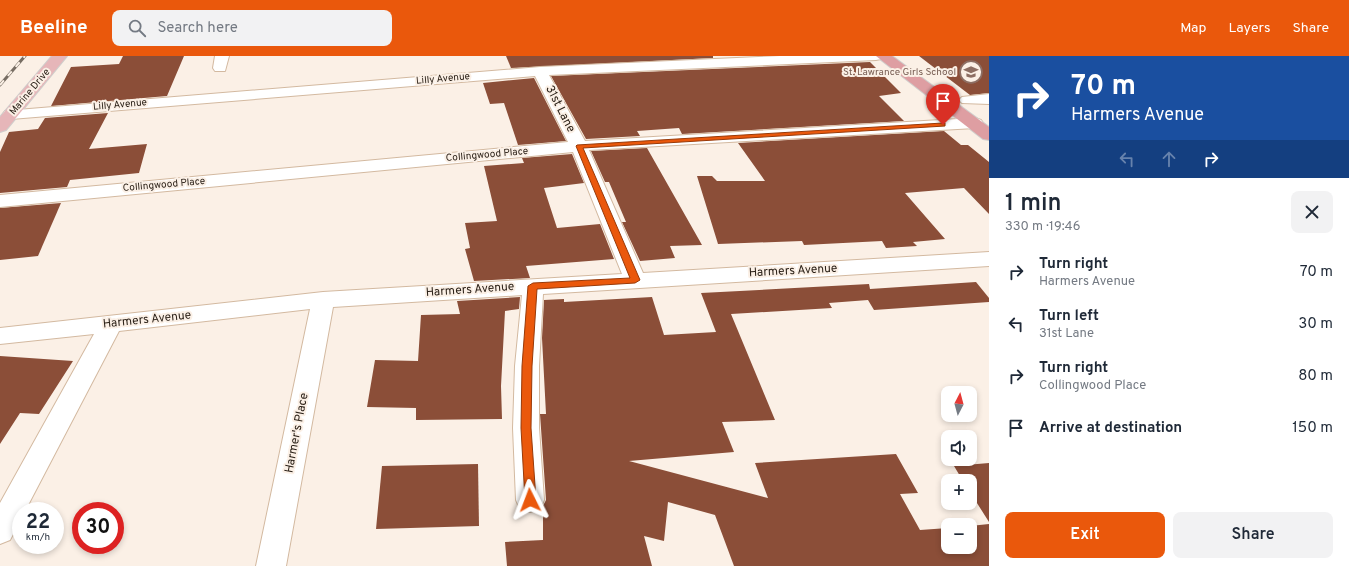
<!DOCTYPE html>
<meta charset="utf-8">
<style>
:root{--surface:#fff;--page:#f2f2f3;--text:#1f2937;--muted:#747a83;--accent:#ea580c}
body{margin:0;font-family:Overpass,sans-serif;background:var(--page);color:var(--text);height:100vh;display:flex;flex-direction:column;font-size:15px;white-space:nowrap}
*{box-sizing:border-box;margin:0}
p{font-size:13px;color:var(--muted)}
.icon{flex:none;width:22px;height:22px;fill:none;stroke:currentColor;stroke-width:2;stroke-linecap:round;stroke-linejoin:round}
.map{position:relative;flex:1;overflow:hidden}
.panel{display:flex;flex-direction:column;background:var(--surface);width:360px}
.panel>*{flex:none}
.banner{background:#1a4fa0;color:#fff;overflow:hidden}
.needle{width:26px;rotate:6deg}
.fabs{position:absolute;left:941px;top:330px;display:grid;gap:8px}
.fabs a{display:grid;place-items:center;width:36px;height:36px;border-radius:8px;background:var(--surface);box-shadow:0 2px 6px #0003;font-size:20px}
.speed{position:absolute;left:12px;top:446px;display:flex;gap:8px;font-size:20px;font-weight:700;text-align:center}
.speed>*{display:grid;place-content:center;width:52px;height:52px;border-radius:50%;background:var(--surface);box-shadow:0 2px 6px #0003;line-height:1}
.speed small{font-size:10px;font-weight:400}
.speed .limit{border:6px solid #d22;background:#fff;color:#111}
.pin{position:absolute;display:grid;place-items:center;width:34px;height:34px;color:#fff;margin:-41px -17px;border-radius:50% 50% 50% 0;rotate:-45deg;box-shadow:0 0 4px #0007}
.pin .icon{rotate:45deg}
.me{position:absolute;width:44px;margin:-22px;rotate:357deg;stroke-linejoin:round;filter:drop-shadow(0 0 3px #0008)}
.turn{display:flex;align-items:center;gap:14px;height:84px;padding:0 16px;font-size:18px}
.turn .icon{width:52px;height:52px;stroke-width:2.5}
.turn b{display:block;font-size:28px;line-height:34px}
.lanes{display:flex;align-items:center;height:38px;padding:0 16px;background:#0003;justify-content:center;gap:20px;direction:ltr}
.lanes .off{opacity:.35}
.round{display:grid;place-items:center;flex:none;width:42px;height:42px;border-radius:8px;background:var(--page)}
.overview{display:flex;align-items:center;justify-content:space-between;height:68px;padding:0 16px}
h1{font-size:24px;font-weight:600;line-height:30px}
.primary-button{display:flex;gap:8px;margin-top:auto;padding:8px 16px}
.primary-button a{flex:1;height:46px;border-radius:8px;background:var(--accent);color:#fff;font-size:16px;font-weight:600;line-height:46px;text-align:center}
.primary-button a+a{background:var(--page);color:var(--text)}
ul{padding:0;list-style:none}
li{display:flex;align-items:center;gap:12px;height:52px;padding:0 16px}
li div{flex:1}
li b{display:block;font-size:15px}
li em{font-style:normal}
header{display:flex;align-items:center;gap:24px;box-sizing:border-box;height:56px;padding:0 20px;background:var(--accent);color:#fff}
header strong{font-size:19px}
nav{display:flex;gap:22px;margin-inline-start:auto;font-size:14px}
.search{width:280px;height:36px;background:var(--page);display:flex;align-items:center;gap:10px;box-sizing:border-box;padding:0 14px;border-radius:8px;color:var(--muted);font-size:15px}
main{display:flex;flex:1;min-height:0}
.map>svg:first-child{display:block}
.building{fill:#8b4e38}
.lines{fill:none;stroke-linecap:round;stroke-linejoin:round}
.minor-casing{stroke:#d3b9a0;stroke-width:2}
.primary-casing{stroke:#d0cecc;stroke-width:2}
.trunk-casing{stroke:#d0cecc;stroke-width:2}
.minor{fill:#fff;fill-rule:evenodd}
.primary{fill:#e6b6b9;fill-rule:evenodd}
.trunk{fill:#de9ea2;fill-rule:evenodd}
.rail-casing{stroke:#776d63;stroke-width:3}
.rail{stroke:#fbf0e6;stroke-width:2;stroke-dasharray:6;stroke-linecap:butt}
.route{fill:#ea580c;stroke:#983908}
.labels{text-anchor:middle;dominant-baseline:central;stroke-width:4;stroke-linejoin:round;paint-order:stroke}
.far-education-label{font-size:10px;fill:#785e54;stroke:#fbf0e6;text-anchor:end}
.far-street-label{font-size:10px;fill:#2b2118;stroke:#fbf0e6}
.street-label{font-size:12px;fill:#2b2118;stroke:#fbf0e6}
</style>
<header>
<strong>Beeline</strong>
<div class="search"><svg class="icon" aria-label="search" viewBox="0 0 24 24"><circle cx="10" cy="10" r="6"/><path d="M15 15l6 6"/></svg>Search here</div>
<nav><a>Map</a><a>Layers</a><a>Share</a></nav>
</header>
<main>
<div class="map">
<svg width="989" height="510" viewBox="0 0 989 510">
<rect width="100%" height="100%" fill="#fbf0e6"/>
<!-- building -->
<g class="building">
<path d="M123 0H184L167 40 51 50 71 11 119 8Z"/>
<path d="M506 0H713V2L511 12Z"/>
<path d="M919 0H989V37L970 39Z"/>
<path d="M870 6 901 37 879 40 904 65 682 78 679 72 637 75 640 80 586 83 551 20Z"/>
<path d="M534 22 566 85 518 89 504 47 490 48 483 27Z"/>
<path d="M108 57 89 93 147 88 139 117 70 124 67 131 0 137V96L9 76 38 73 45 62Z"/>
<path d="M944 75 961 89H968L989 106V158L964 132 905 137 945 183 913 186 917 190 886 192 882 185 804 189 802 185 718 188 697 120H712L717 125H765L738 87Z"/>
<path d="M647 92 702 189 670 190 675 202 640 205 622 166H626L609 126H605L591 95Z"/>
<path d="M572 98 584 127 544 132 557 172 600 168 614 203 526 210 530 222 474 225 465 193 470 192 465 167 497 165 484 110 524 107 522 102Z"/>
<path d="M61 147 38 200 0 204V152Z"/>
<path d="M976 226 989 242V246L874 254 868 244 829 247 832 252 731 258 775 364 722 366 734 396 629 405 768 442 755 407 896 398 918 437 900 438 920 474 948 472V491H970V470L989 468V510H734L715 459 668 446 664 485 644 480 652 510H507L505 486 543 484V450L546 444 540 358H546L542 282 544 244 564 243V246L652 241 664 279 716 276 701 237 869 228 870 233Z"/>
<path d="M520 241 519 253 505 255 501 330 502 363 416 364V352L367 351 375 304 418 305 421 259 460 258 457 245Z"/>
<path d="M0 300 73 305 39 358 20 357 0 388Z"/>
<path d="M989 407V466L970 436V425H963L954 410Z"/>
<path d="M478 408 479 470 376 473 382 410Z"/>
</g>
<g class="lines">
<!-- minor casing -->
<g class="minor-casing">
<g id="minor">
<path d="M215 0H229L225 15H215L213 12Z"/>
<path d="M780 0H883L881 3 876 4 549 19 585 85 975 62 981 64 983 67 981 70 975 72 589 94 643 217 989 196V210L543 238 539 310V372L544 444 540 453 530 456 520 453 516 444 513 372 515 310 522 239 333 251 286 510H256L310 253 119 275 25 455H21V463L10 484 0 488V447L94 278 0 288V272L323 236 622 218 573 96 0 151V139L568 86 535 20 11 63 5 61 3 58 5 55 540 11Z"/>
<path d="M989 38V48L962 47 959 44 962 41Z"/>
</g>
</g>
<!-- primary casing -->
<g class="primary-casing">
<path id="primary" d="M52 0H67L6 74 0 76V61Z"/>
</g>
<!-- trunk casing -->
<g class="trunk-casing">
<path id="trunk" d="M876 0H892L989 71V84L983 83Z"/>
</g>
<!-- minor -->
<use href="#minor" class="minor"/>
<!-- primary -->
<use href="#primary" class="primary"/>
<!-- trunk -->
<use href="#trunk" class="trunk"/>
<!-- rail casing -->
<g class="rail-casing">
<path id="rail" d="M0 29 25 0"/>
</g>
<!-- rail -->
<use href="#rail" class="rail"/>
</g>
<!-- route -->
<path class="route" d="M943 67H945V70L583 92 640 224 635 227 537 233 532 310 531 372 536 444 534 447 530 449 526 447 525 444 521 372 522 310 528 230 533 227 630 222 576 90 577 89Z"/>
<!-- icons -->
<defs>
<g id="school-ring" transform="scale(1.15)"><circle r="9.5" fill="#fbf0e6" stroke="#8d6e63" stroke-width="1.5"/><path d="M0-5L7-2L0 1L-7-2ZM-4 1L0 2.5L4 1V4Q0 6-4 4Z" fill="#8d6e63"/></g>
</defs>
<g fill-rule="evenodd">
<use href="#school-ring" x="971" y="16"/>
</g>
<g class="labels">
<!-- far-education labels -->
<g class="far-education-label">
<text x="956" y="16">St. Lawrance Girls School</text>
</g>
<!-- far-street labels -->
<g class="far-street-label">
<text transform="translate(443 23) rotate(-5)">Lilly Avenue</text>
<text transform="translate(30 36) rotate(-50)">Marine Drive</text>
<text transform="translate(120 49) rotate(-5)">Lilly Avenue</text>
<text transform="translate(487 99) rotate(-5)">Collingwood Place</text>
<text transform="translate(164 129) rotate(-5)">Collingwood Place</text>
</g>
<!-- street labels -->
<g class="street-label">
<text transform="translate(560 53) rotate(63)">31st Lane</text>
<text transform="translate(793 215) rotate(-3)">Harmers Avenue</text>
<text transform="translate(470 234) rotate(-4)">Harmers Avenue</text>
<text transform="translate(147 264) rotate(-6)">Harmers Avenue</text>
<text transform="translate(297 377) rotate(-79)">Harmer's Place</text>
</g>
</g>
</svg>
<div class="fabs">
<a><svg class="needle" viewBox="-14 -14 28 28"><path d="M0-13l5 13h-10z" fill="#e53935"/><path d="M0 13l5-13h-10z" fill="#747a83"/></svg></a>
<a><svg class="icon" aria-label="sound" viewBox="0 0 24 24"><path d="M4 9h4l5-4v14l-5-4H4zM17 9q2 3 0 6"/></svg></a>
<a>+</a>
<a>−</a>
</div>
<div class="speed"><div>22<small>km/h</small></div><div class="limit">30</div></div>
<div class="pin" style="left:943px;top:69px;background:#d93025"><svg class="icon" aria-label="arrive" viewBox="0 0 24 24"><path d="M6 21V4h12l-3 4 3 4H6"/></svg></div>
<svg class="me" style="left:530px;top:444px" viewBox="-20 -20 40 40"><path d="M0-17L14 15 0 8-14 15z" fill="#ea580c" stroke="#fff" stroke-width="4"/></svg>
</div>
<section class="panel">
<div class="banner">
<div class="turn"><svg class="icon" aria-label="right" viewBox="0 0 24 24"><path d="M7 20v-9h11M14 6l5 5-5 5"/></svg><div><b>70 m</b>Harmers Avenue</div></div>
<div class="lanes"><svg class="icon off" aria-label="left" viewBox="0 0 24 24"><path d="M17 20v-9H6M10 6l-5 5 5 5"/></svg><svg class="icon off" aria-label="ahead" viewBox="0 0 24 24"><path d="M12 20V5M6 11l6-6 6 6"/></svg><svg class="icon" aria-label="right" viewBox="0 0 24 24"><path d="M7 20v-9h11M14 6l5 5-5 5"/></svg></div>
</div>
<div class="overview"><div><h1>1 min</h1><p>330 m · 19:46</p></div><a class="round"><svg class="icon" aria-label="close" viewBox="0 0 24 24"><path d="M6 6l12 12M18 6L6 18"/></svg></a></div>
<ul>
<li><svg class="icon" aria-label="right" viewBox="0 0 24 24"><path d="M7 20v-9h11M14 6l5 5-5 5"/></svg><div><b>Turn right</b><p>Harmers Avenue</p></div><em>70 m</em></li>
<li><svg class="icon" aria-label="left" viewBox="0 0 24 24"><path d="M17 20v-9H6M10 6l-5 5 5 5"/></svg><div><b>Turn left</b><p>31st Lane</p></div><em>30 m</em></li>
<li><svg class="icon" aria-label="right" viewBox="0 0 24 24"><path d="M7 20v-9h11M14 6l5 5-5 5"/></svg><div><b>Turn right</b><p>Collingwood Place</p></div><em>80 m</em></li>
<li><svg class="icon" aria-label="arrive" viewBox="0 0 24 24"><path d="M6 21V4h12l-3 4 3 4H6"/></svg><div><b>Arrive at destination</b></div><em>150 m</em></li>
</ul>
<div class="primary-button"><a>Exit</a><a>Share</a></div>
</section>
</main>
